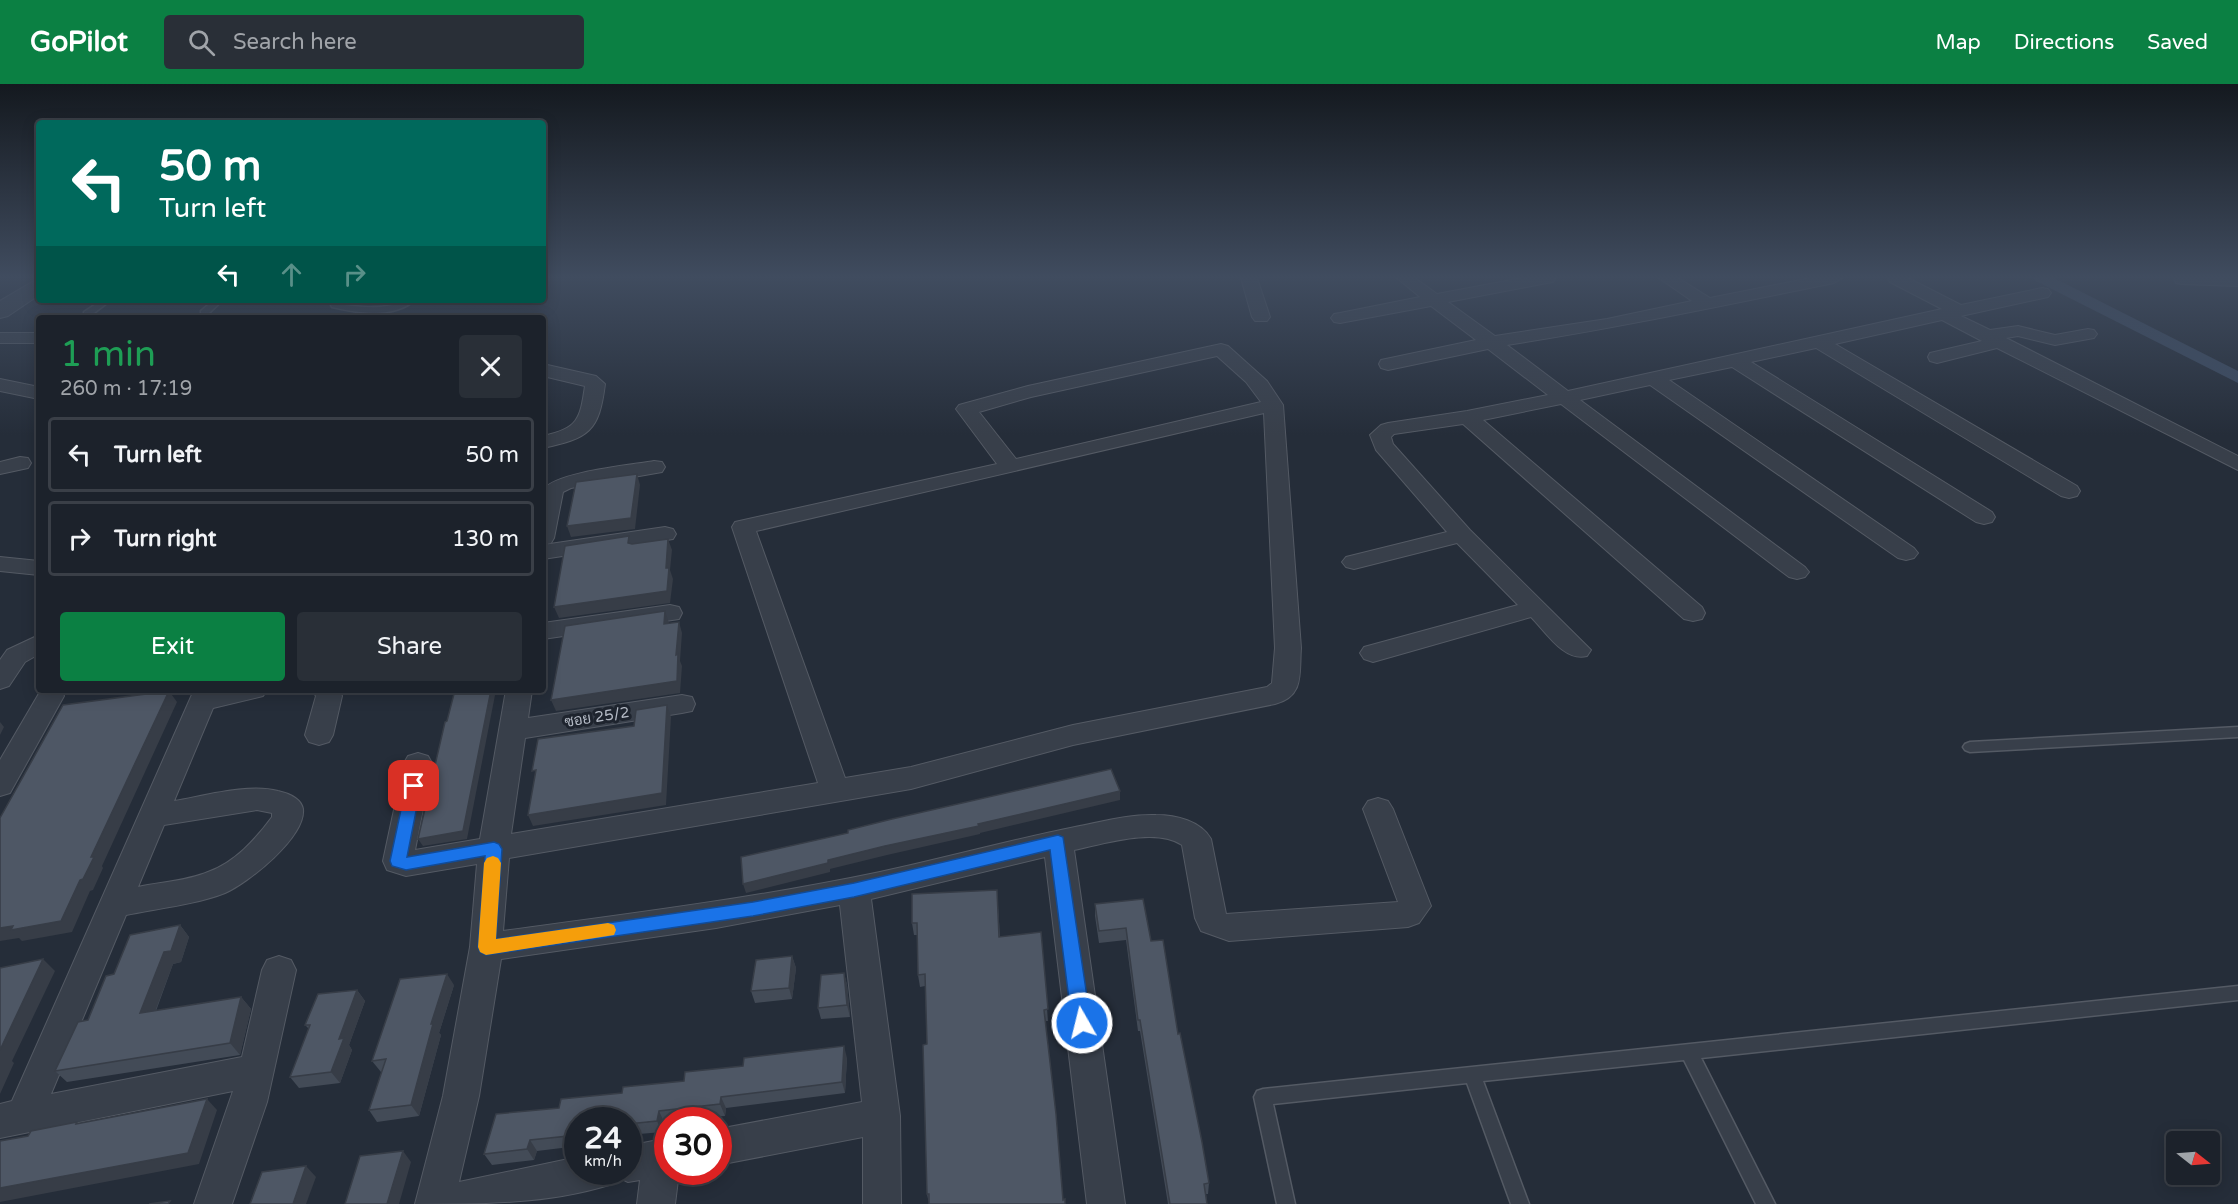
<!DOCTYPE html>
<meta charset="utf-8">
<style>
:root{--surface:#1c222b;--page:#292f37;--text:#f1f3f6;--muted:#a0a4a9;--line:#3a3f47;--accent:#0b8043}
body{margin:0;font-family:"Varela Round",Sarabun,sans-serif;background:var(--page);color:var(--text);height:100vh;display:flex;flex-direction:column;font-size:22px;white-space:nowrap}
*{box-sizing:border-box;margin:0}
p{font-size:20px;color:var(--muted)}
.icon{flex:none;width:33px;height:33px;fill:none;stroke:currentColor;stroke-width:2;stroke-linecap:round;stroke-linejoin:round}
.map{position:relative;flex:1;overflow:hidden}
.panel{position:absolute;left:36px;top:231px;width:510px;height:378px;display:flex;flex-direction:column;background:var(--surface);border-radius:6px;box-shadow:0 3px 15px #0003,0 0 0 2px var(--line)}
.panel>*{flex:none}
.hud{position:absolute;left:36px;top:36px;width:510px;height:183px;border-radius:6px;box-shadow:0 3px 15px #0003,0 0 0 2px var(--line);background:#00695c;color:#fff;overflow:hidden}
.needle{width:39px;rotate:107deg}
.fabs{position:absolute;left:2166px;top:1047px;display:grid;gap:12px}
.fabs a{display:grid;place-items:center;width:54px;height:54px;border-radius:6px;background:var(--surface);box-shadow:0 3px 15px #0003,0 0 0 2px var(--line);font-size:30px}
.speed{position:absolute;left:564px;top:1023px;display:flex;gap:12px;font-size:30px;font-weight:700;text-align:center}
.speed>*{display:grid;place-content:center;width:78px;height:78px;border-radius:50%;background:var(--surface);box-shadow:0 3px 15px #0003,0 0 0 2px var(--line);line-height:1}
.speed small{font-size:15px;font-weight:400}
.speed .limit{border:9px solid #d22;background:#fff;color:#111}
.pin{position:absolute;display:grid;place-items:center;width:51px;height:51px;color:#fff;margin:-26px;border-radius:12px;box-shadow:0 3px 9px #0006}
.me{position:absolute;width:66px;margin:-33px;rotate:352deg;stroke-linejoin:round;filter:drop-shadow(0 0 4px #0008)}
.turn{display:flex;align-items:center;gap:21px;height:126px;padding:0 24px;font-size:27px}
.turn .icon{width:78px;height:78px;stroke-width:2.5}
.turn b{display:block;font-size:42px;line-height:51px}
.lanes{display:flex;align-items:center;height:57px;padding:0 24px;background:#0003;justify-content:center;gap:30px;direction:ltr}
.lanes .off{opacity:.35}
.round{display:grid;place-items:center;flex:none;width:63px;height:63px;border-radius:6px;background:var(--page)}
.headline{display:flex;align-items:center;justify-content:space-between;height:102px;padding:0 24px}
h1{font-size:36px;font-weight:600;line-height:45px;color:#1e9e55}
.cta{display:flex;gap:12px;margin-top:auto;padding:12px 24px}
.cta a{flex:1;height:69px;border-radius:6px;background:var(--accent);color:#fff;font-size:24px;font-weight:600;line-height:69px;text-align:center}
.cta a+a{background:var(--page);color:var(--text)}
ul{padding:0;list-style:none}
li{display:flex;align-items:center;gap:18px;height:75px;margin:0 12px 9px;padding:0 12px;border:3px solid var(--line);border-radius:6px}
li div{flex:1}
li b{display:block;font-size:22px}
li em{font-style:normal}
header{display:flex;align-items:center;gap:36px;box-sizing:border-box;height:84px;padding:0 30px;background:var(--accent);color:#fff}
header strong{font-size:28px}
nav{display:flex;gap:33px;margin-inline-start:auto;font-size:21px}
.search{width:420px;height:54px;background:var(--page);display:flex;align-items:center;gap:15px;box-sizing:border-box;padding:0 21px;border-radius:6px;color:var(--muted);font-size:22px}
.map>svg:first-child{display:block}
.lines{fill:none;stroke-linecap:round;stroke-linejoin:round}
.canal{fill:#3c4b61;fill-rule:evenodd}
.service-casing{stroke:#545a64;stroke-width:3}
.minor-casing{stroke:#545a64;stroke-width:2}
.tertiary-casing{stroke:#545a64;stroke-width:2}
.service{fill:#383f4a;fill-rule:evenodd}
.minor{fill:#383f4a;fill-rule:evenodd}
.tertiary{fill:#383f4a;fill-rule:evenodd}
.wall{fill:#434b57}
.shaded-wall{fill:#373d47}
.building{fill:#4e5765;stroke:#373d47;stroke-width:1.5}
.route{fill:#1a73e8;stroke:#114b97;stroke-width:1.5}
.slow{fill:#f59e0b}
.labels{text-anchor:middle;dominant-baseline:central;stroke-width:6;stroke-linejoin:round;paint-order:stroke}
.street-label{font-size:15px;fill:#b4bac5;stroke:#1e242e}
</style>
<header>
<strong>GoPilot</strong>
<div class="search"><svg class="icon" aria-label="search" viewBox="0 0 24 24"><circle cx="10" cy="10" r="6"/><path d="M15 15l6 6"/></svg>Search here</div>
<nav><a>Map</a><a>Directions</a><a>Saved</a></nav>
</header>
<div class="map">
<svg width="2238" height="1120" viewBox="0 0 2238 1120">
<rect width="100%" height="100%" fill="#252d39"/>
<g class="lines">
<!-- canal -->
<path class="canal" d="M2034 194H2054L2238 287V299L2036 197Z"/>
<!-- service casing -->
<g class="service-casing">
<g id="service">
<path d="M102 216H111L90 232H84V228Z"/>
<path d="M214 216H223L207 231H201V227Z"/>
<path d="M335 216H343L340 220 344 221C360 223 376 225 392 221 401 219 406 216 415 216 393 235 358 229 332 223L331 221Z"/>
<path d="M2238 643V653L1970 668 1965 666 1963 663 1965 660 1970 658Z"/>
<path d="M2238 902V916L1701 974 1775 1120H1756L1684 976 1483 997 1529 1120H1511L1467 999 1273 1020 1295 1120H1277L1254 1013 1257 1007 1263 1005Z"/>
</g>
</g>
<!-- minor casing -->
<g class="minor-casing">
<g id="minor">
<path d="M1241 194H1257L1270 233 1267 237H1255L1252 233Z"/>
<path d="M1397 194H1415L1437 210 1522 194H1555L1553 198 1547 199 1448 218 1495 252 1607 235 1692 217 1659 194H1678L1710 214 1810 194H1842L1834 199C1725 221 1617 244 1507 261L1568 307 1942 225 1890 198 1888 194H1908L1961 221 2042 204 2048 205 2051 209 2048 213 1961 232 1990 246 2018 242 2055 251 2088 245 2094 246 2097 250 2094 254 2055 261 2018 252 2006 254 2238 372V386L1997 264 1937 279 1930 277 1928 273 1930 269 1982 257 1942 236 1835 260 2077 402 2080 407 2077 412 2069 414 2061 412 1816 264 1751 278 1992 428 1995 433 1992 438 1984 440 1976 438 1732 283 1669 296 1914 464 1918 469 1914 474 1906 476 1898 474 1650 301 1580 316 1805 483 1809 488 1805 493 1797 495 1789 493 1561 320 1483 336 1702 523 1705 529 1702 535 1693 537 1684 535 1463 340 1394 350 1391 353 1393 360 1470 446 1591 566 1587 572C1564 578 1546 548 1531 533L1373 578 1364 575 1360 569 1364 563 1518 521 1457 459 1354 485 1346 483 1342 478 1346 473 1447 448 1376 366 1370 351 1381 341 1388 339 1467 327 1548 311 1488 265 1388 286 1381 284 1379 280 1381 276 1476 256 1431 222 1340 239 1334 238 1331 234 1334 230 1340 229 1420 213Z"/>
<path d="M2174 194H2238V202L2182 200 2176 199Z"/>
<rect x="0" y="249" width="39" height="10"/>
<path d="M1221 260 1228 262 1267 297 1283 321 1301 564C1299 589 1305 612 1275 620L1073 661 911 705 509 774 503 847C629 830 756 814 880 788 945 774 1010 756 1075 743 1101 738 1129 730 1156 731 1176 731 1201 737 1211 755L1226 830 1398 818 1363 725 1368 717 1378 714 1388 717 1393 725 1431 822 1419 839 1408 843 1229 857 1201 847 1195 834 1182 761C1156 743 1103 760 1074 766L1125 1120H1087L1045 773 871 815 900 1032 901 1120H863V1053L718 1081V1045L862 1018 840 821 716 844 501 875 479 1012 459 1098 578 1073V1088H628V1062L668 1054V1088H679L675 1120H637L640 1096 628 1098 614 1091 609 1101C548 1120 480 1120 415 1120L443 1012 470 863 477 780 406 792 387 786 383 777 404 679 408 672 418 669 428 672 432 679 415 766 480 755 506 606H532L528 634 682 611 692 613 695 620 692 627 682 629 525 654 511 750 818 699 732 443 735 438 997 380 956 325 959 321 1028 302ZM1217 272 1246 298 1261 318 1016 375 979 328 1031 313ZM1264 329 1275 564 1272 599 1267 603 1073 641 911 683 845 694 756 447Z"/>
<path d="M543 280 596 292 605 300C599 348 589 354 543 364V352C578 344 580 336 585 302L543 292Z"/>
<path d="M0 295 39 303V315L0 307Z"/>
<path d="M20 373 28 374 31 379 28 384 0 390V378Z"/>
<path d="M654 377 662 378 665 383 662 388 571 404 563 408 554 454 551 459 543 461V406C555 388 631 381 654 377Z"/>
<path d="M665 443 673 445 676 450 673 455 543 475V461Z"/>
<path d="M0 473 39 477V491L0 487Z"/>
<path d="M670 521 679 523 682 529 679 535 543 555V539Z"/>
<path d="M39 551V570L25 578 9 602 0 605V576L7 566Z"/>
<path d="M41 606H61L64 612 10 709 0 712V676Z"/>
<path d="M194 606H267L263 612 213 624 174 717C204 712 249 699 278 707 287 709 301 714 303 725 306 753 248 799 225 809 198 820 155 825 126 831L51 1010 242 973 262 886 267 876 279 872 291 876 296 886 267 1018 232 1120H194L233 1007 0 1054V1020L12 1017ZM257 726 272 729V733C255 756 235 778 208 788 187 797 160 798 138 803L164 741Z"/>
<path d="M312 606H339L342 612 333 651 329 658 319 661 309 658 305 651 316 612Z"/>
</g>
</g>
<!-- tertiary casing -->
<g class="tertiary-casing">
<path id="tertiary" d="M39 196V211L8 232 0 234V217L32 198Z"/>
</g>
<!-- service -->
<use href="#service" class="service"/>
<!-- minor -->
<use href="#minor" class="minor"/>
<!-- tertiary -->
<use href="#tertiary" class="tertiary"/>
</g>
<!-- wall -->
<g class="wall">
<path d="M997 806 1000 853 1041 848 1048 937H1045L929 1120 927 1110V960L925 902 920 903 918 891 917 851H914L912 839Z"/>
<path d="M1095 820 1151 857 1178 950 1209 1099 1208 1110H1206L1207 1120H1168L1140 947H1138L1126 856 1099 859 1095 832Z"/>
<path d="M180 841 189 853 181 878 173 880 156 927 241 913 251 925 240 971 67 998 55 987 88 936 114 890Z"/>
<path d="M792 872 796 884 792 915 755 919 751 907Z"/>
<path d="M844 889 847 901 850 933 821 935 818 924Z"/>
<path d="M454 901 439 949 441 951 419 1032 377 1038 369 1026 382 988H381L372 977Z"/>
<path d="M357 906 365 917 349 961 352 966 340 999 299 1004 290 993 309 945 305 941Z"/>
<path d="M847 974 845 1009 726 1024 725 1032 668 1036V1037L664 1038 662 1048 628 1051V1036H578V1062L537 1067 534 1076 492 1081 484 1070 559 1024 622 1009 684 997Z"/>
</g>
<!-- shaded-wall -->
<g class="shaded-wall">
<path d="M637 390 640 401 635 445 571 453 567 442Z"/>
<path d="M668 455 672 466 670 486 673 495 670 519 559 534 554 523 666 484Z"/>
<path d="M665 527 669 539 664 540Z"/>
<path d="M679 538 682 549 680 577 682 582 680 609 556 627 551 616 676 571Z"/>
<path d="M491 606H496L467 755 423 762 418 755Z"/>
<path d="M169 607 177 618 102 782 103 784 93 806 90 807 72 848 22 857 19 854 0 857V844L80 796Z"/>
<path d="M667 621 671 633 666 721 533 742 528 731Z"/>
<path d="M0 638 4 643 0 651Z"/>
<path d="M1120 707V716L980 749V750L887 771 830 785V788L746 809 743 800 828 776 978 740Z"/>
<path d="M180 841 189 853 181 878 173 880 150 941 140 929 164 868Z"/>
<path d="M792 872 796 884 792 915 789 904Z"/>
<path d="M43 875 55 887 12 977 14 979 0 1010V966Z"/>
<path d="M844 889 847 901 850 933 847 921Z"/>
<path d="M447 890 454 901 439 949 441 951 419 1032 411 1021 431 940Z"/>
<path d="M357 906 365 917 349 961 352 966 340 999 331 988 339 955Z"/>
<path d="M241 913 251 925 240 971 230 959Z"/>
<path d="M844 962 847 974 845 1009 842 998Z"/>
<path d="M721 1013 726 1024 725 1032 720 1020Z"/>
<path d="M207 1015 217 1026 199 1080 0 1118V1104Z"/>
<path d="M659 1027 664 1038 662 1048 657 1037Z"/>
<path d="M530 1056 537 1067 534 1076 527 1065Z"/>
<path d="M403 1067 411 1078 399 1120H387Z"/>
<path d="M306 1082 316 1093 306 1120H293Z"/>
</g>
<!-- building -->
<g class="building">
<path d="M637 390 631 434 567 442 576 398Z"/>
<path d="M629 452 628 459 632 460 668 455 666 484H669L667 507 554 523 565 462Z"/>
<path d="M665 527 664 540 679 538 676 571 678 570 677 597 551 616 565 542Z"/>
<path d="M455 606H491L463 747 418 755 445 638 447 637Z"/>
<path d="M169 607 91 773H94L83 795 80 796 61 837 11 846 13 842 0 844V734L63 621Z"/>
<path d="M667 621 662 709 528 731 536 686 532 687 538 655 634 642 636 626Z"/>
<path d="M1111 685 1120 707 978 740 979 742 885 762 828 776V779L743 800 741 773 848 749V746L892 735Z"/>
<path d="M997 806 999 853 1041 848 1048 925 1044 926 1056 1030 1063 1116 1065 1115V1120H929V1110H927L923 961 927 960 925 890 918 891 917 839H912V810Z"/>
<path d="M1143 815 1151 857 1163 856 1178 950 1180 949 1202 1058 1209 1099 1204 1100 1207 1120H1170L1140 936H1138L1126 844 1099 847 1095 820Z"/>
<path d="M180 841 171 867 164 868 140 929 241 913 230 959 55 987 78 938 88 936 106 892 114 890 130 851Z"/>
<path d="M792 872 789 904 751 907 756 876Z"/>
<path d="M43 875 0 966V884Z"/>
<path d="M844 889 847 921 818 924 821 891Z"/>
<path d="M447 890 431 940H433L411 1021 369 1026 386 975 372 977 400 895Z"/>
<path d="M357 906 339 955 344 954 331 988 290 993 310 941H305L318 910Z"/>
<path d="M844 962 842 998 721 1013 720 1020 659 1027 657 1037 628 1040V1036H578V1051L530 1056 527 1065 484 1070 496 1030 559 1024 561 1015 622 1009 623 1003 684 997 685 988 743 982 744 974Z"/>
<path d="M207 1015 188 1069 0 1104V1057L28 1052 31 1047 77 1038 76 1040Z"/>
<path d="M403 1067 387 1120H345L360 1072Z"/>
<path d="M306 1082 293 1120H250L262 1088Z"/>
<path d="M170 1117 168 1120H149Z"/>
</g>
<!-- sky -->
<linearGradient id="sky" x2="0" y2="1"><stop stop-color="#14191f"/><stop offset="0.55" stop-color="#404c5f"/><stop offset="1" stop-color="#404c5f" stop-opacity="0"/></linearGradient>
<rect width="2238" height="351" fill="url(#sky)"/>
<!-- route -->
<path class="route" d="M414 696 419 698 421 702 407 773 494 758 499 760 502 765 496 855 753 818 854 799 1058 751 1063 753 1091 939 1088 945 1082 947 1075 945 1072 939 1050 766 854 813 753 832 486 871 480 868 478 863 485 772 406 786 392 782 390 777 406 702 408 698Z"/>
<!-- slow -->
<path class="slow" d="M493 772 498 774 501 779 496 855 608 839 614 841 616 846 614 851 486 871 480 868 478 863 484 779 487 774Z"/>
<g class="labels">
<!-- street labels -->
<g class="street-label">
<text transform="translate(597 633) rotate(-9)">ซอย 25/2</text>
</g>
</g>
</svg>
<div class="fabs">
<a><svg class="needle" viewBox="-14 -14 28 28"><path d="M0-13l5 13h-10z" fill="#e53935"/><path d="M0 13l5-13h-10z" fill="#a0a4a9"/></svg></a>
</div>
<div class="speed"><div>24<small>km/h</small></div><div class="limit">30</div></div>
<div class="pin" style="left:414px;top:702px;background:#d93025"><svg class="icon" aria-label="arrive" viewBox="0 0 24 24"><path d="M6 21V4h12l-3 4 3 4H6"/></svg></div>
<svg class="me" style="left:1082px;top:939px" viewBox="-20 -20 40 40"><circle r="17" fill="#1a73e8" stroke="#fff" stroke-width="3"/><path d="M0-11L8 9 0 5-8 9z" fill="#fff"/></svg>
<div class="hud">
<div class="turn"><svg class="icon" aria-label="left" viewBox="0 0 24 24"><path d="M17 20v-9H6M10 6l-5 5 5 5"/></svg><div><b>50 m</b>Turn left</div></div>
<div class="lanes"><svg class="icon" aria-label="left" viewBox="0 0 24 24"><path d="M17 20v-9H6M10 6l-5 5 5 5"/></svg><svg class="icon off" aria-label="ahead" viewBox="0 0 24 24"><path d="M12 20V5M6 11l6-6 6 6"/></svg><svg class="icon off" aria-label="right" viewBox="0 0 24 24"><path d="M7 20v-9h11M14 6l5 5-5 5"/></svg></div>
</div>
<section class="panel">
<div class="headline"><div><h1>1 min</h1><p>260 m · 17:19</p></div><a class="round"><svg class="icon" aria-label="close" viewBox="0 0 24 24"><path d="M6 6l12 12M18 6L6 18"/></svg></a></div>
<ul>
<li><svg class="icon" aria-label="left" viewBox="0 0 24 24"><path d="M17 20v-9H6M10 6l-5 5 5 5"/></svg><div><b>Turn left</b></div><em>50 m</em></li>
<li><svg class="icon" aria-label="right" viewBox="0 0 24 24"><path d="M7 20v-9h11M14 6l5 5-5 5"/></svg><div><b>Turn right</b></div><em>130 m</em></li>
</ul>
<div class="cta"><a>Exit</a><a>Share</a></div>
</section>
</div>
